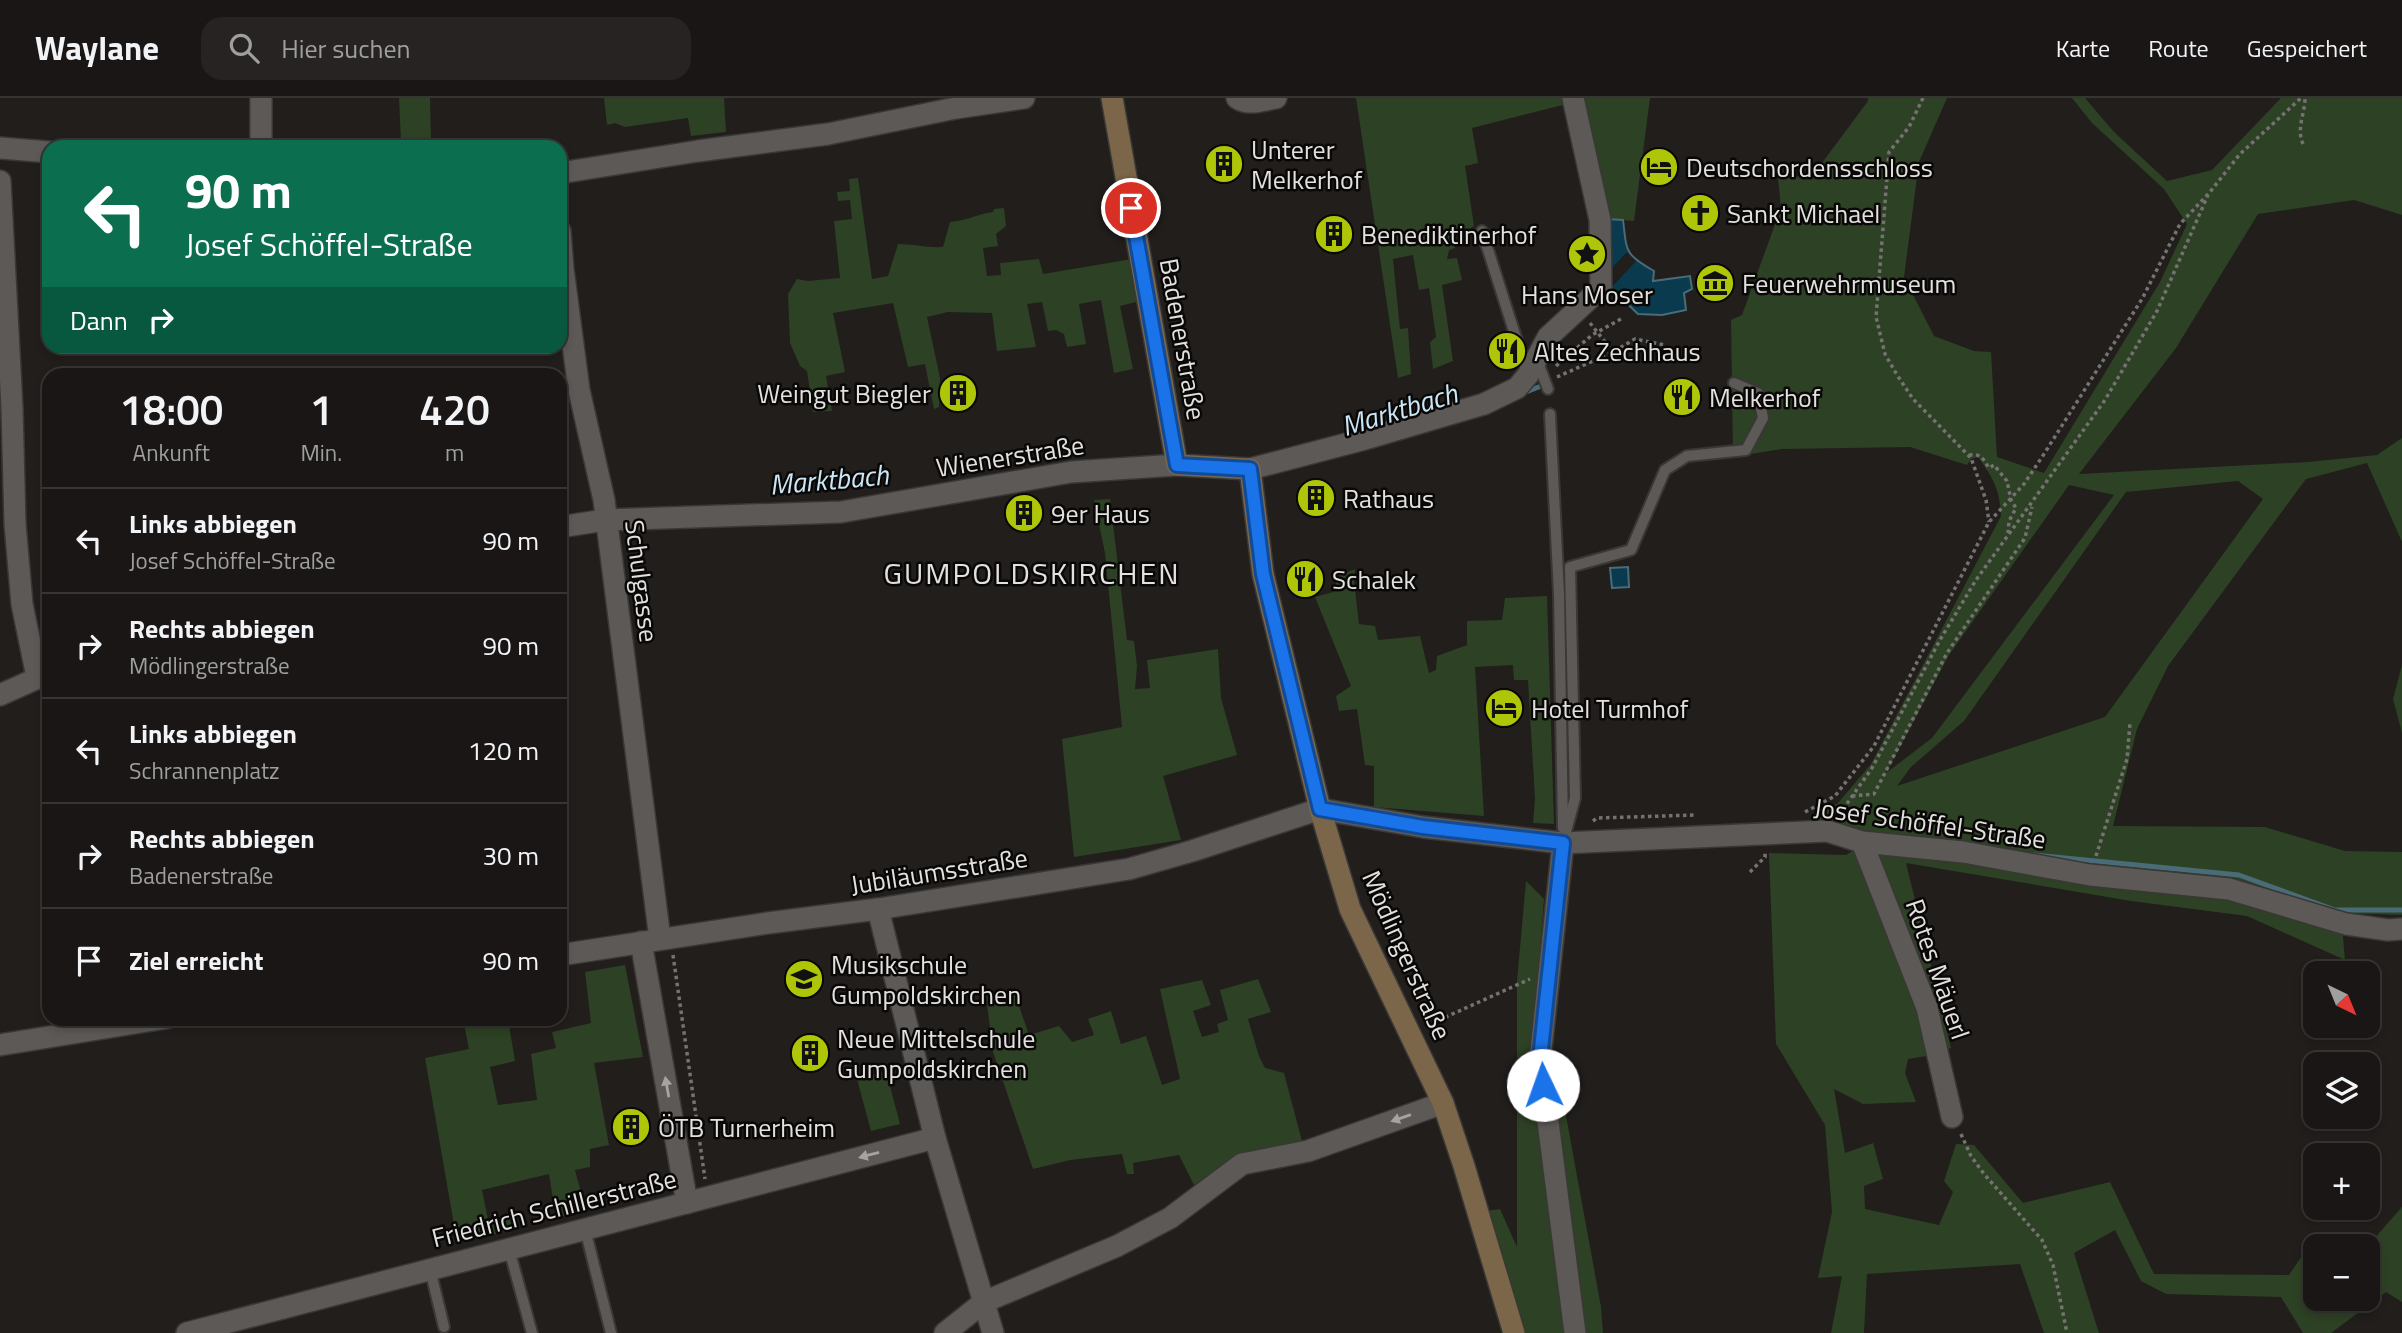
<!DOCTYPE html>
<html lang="de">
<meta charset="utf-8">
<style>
:root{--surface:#191615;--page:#262322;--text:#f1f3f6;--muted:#9f9fa0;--line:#373534}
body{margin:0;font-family:"Titillium Web",sans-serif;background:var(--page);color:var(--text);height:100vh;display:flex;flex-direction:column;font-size:26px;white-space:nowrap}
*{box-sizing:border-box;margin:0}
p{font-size:23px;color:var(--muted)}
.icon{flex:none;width:38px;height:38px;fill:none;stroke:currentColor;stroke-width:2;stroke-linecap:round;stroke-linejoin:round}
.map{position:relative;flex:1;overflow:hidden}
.panel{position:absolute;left:42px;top:270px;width:525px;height:658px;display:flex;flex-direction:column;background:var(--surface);border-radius:21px;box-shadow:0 4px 10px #0003,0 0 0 2px var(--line)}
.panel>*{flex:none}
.banner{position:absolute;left:42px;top:42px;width:525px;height:214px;border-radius:21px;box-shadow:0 4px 10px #0003,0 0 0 2px var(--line);background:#0b6e4f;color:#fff;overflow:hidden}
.needle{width:46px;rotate:137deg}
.controls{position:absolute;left:2303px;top:863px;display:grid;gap:14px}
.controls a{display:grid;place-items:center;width:77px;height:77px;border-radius:14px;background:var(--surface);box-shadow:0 4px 10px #0003,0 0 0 2px var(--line);font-size:35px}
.pin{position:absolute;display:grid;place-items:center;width:60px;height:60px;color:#fff;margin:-30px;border:4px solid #fff;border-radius:50%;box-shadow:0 2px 7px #0007}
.me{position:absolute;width:77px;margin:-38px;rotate:357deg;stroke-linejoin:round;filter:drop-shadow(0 0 5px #0008)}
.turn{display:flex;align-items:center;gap:24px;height:147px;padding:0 28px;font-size:32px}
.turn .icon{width:91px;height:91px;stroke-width:2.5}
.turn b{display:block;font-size:49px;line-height:60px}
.then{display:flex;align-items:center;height:66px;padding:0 28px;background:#0003;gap:14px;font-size:26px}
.eta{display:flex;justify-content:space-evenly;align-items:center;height:119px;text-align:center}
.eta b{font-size:42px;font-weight:600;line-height:49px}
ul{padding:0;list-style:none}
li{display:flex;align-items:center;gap:21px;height:105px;padding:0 28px;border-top:2px solid var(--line)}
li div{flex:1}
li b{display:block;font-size:26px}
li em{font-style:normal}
header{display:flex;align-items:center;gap:42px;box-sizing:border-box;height:98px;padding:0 35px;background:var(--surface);border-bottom:2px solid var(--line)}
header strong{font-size:33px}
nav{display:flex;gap:38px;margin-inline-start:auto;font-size:24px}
.search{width:490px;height:63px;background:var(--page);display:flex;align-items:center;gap:18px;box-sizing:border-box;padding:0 24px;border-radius:21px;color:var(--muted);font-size:26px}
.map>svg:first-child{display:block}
.green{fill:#2d4124;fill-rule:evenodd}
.water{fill:#093a4d;stroke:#4a6c79;stroke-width:2}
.pier{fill:#211e1c}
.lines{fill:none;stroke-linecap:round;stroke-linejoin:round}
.stream{stroke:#4a6c79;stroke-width:5}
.service-casing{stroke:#3a3836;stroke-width:14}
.minor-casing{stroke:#3a3836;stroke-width:24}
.tertiary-casing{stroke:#3a3836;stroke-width:24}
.secondary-casing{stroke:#3a3836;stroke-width:24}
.path{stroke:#757371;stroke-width:3.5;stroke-dasharray:3.5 3.5;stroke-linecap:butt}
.service{stroke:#5c5956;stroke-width:10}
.minor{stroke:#5c5956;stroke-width:21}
.tertiary{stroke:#5c5956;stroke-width:21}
.secondary{stroke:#7b6649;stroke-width:21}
.oneway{fill:#a6a4a2}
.route-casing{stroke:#114b97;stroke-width:18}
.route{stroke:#1a73e8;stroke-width:12}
.labels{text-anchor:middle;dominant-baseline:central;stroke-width:5;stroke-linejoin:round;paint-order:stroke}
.poi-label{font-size:26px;fill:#e3e1e0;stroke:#090807;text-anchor:start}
.street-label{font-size:26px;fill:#e3e1e0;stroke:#090807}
.water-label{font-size:28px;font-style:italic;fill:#cbe7f6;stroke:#090807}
.quarter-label{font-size:30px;letter-spacing:2px;fill:#e3e1e0;stroke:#090807}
</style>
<header>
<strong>Waylane</strong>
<div class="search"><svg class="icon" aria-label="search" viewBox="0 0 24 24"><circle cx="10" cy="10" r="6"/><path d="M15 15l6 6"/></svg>Hier suchen</div>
<nav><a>Karte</a><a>Route</a><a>Gespeichert</a></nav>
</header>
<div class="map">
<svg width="2402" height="1235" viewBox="0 0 2402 1235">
<rect width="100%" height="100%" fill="#211e1c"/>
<!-- green -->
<g class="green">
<path d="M399 0H430L431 43 401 44Z"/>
<path d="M604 0H724L726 34 691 38 688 20 625 29 615 25 607 27Z"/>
<path d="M1356 0H1563V7L1472 30 1478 65 1465 68 1474 128 1469 132 1452 137 1455 150 1449 152 1447 161 1457 160 1462 182 1442 187 1453 263 1433 271 1430 244 1436 239 1429 190 1419 192 1413 157 1393 161 1400 231 1408 230 1411 276 1398 280Z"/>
<path d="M1580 0H1650L1634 123 1605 121Z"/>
<path d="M1868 0H1947L1919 64 1904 179 1934 238 1974 253 1991 254 1997 359 2044 375 2160 184 2187 126 2164 91 2092 25 2072 0H2085L2114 34 2167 83 2212 72 2281 0H2402V117L2354 102 2258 116 2176 250 2079 376 2308 364 2377 357 2402 340V444L2367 365 2306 381 2168 568 2137 631 2113 728 2265 729 2345 753 2402 754V817L2341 815 2345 862 2247 818 2131 803 1906 765 1951 950 1933 957 1908 961 1905 975 1916 1004 1863 1006 1834 991 1845 1055 1873 1045 1883 1081 1864 1088 1865 1111 1939 1127 1953 1094 1944 1083 1956 1046 1974 1047 2023 1105 2110 1084 2154 1176 2289 1177 2308 1149 2315 1160V1200H2368V1159L2373 1142 2402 1109V1204L2386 1194 2331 1235H2303L2281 1199 2166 1196 2141 1183 2115 1132 2074 1155 2099 1235H2044L2020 1166 1867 1176 1864 1235H1831L1842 1178 1818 1180 1832 1114 1825 1027 1776 946 1769 755 1846 757 1876 739 1810 719 1821 715 1838 705 1871 666 2001 418C2000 391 1993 380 1978 359L1971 361 1967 367 1910 349 1782 351 1733 359 1731 222 1742 217 1781 110 1778 80 1813 77 1868 3ZM2238 383 2263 401 2105 619 1897 688 1911 669 1964 623 2126 394ZM2069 387 2114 397 1932 640 1886 675 1949 557Z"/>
<path d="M858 80 872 181 888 178 898 146C914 146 927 150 943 149L950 124C966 123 977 116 993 114L994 111 1004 110 1006 128 996 136 998 148 983 150 987 178 1001 177 1000 165 1039 161 1043 176 1132 161 1140 203 1120 208 1133 271 1114 275 1101 202 1079 206 1086 246 1067 249 1064 236 1056 232 1048 233 1042 204 1027 206 1036 249 997 253 992 215 948 214 927 219 940 280 939 309 934 311 925 266 908 269 893 205 833 215 845 274 826 278 832 313 813 314 807 273 800 268 790 245 788 196 797 181 808 183 840 180 834 123 852 121 850 102 838 103 837 94 850 93 849 81Z"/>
<path d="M1110 401 1127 542 1134 543 1137 568 1135 591 1150 590 1147 562 1218 551 1221 600 1237 657 1163 678 1181 742 1074 759 1062 641 1122 629 1105 455 1094 402Z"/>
<path d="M1355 471 1354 482 1359 526 1375 528 1378 542 1420 538 1429 575 1436 572 1437 558 1467 547V523L1502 522 1505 500 1547 498 1554 726 1533 725 1535 701 1528 582H1514L1513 567 1475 569 1484 718 1374 709V668L1365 667 1357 611 1339 613 1336 598 1351 588 1315 499 1337 493 1335 479Z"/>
<path d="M2402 567V635L2393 601Z"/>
<path d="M1526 783 1544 801 1532 955 1556 963 1601 1209 1603 1235H1522L1487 1113 1500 1111 1517 1149V883Z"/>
<path d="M625 867 643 959 594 965 609 1047 590 1051V1069L575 1072 586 1113 556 1120 549 1076 482 1092 489 1126 514 1119 518 1131 457 1144 425 960 469 951 463 921H508L515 963 490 969 498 1007 537 1002 531 956 556 950 552 934 591 925 585 874Z"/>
<path d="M1258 881 1271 914 1248 921 1259 958 1265 970 1284 975 1302 1043 1249 1054 1194 1087 1179 1057 1133 1065 1134 1076H1127L1122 1056 1070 1062 1033 1071 993 954 986 898 1014 893 1029 937 1059 928 1072 944 1094 937 1088 921 1111 913 1121 946 1146 938 1162 987 1180 981 1160 891 1202 882 1211 907 1193 913 1202 939 1219 934 1217 926 1228 922 1220 892Z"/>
<path d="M886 973 900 1026 871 1033 857 981Z"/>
</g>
<!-- water -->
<g class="water">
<path d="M1605 121 1623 122C1627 154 1624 156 1654 173L1653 183 1690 178 1692 191 1684 195 1686 212 1662 217 1638 216 1611 190Z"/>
<path d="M1628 469 1629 489 1612 490 1610 470Z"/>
</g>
<!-- pier -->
<path class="pier" d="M1627 154 1636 163 1611 190 1608 174Z"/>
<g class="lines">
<!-- stream -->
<g class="stream">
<path d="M1521 296 1541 288"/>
<path d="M2034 757 2239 777 2335 812H2402"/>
</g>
<!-- service casing -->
<g class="service-casing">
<g id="service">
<path d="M1482 133 1527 274"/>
<path d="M1537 262 1548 291"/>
<path d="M1550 316 1559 496 1563 730"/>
<path d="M1563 745 1575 700 1570 469 1631 452 1665 372 1687 358 1746 352 1763 320 1758 295 1734 285"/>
<path d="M585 1131 611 1235"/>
<path d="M509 1151 532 1235"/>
<path d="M430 1171 444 1229"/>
</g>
</g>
<!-- minor casing -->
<g class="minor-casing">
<g id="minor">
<path d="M261 0V49"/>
<path d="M1237 0C1248 8 1263 2 1276 0"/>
<path d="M0 50 49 54"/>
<path d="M560 75 698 53 828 36 956 10 1024 0"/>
<path d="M0 83 12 310 15 426 22 506 37 579"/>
<path d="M560 133 563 171 579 292 604 402 660 841"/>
<path d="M1250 371 1365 341 1484 306 1517 290 1528 277 1548 239 1601 190 1600 122 1573 0"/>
<path d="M1862 744 1927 910 1952 1019"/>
<path d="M1563 745 1540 961 1575 1235"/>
<path d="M878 811 935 1040 993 1235"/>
<path d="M641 844 687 1105"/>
<path d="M560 857 768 825 878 811 1129 771 1192 753 1320 711 1423 729 1563 745 1827 733 1862 744 1963 754 2090 777 2229 791 2346 826 2388 832 2402 831"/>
<path d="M0 947 166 920"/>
<path d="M187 1235 935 1040"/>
<path d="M945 1235 984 1204 1117 1148 1170 1120 1242 1066 1308 1053 1443 1005"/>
</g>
</g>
<!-- tertiary casing -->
<g class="tertiary-casing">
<g id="tertiary">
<path d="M560 429 605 422 841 414 1071 374 1177 367"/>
<path d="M0 597 49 575"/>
</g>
</g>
<!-- secondary casing -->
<g class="secondary-casing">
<path id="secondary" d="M1112 0 1177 367 1250 371 1263 476 1320 711 1350 811 1443 1005 1464 1068 1514 1235"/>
</g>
<!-- path -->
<g class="path">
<path d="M1923 0 1909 29 1889 54 1876 219 1885 256 1897 277 1913 301 1971 360 1986 402 1989 424"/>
<path d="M2303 46C2296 30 2305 16 2305 0"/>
<path d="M1590 225 1613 254 1614 261"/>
<path d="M1556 268 1592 237 1621 221"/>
<path d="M1557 279 1613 254 1635 241 1665 247"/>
<path d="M1969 357C1981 355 1983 361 1989 370L1994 367 2007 383 2011 402 2016 410 2009 423 2008 435"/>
<path d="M1852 698 1874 696 1947 555 2025 440 2032 409"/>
<path d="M1805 714 1835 698 1874 648 1989 424 2024 386 2044 356 2142 201 2180 126 2210 94 2240 56 2301 0"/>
<path d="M1839 717 1872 670 1940 542 1976 482 2105 302 2157 213 2208 97"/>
<path d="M1593 723 1597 720 1696 717"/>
<path d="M2096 758 2127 661 2130 625"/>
<path d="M1750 774 1765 759V755"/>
<path d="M673 857 705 1081"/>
<path d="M1426 928 1530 881"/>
<path d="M1961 1036 1971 1058 1984 1076 2042 1142 2053 1167 2067 1235"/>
</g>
<!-- service -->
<use href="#service" class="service"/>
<!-- minor -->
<use href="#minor" class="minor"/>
<!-- tertiary -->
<use href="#tertiary" class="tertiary"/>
<!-- secondary -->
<use href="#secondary" class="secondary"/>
</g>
<!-- one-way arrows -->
<defs><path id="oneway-solid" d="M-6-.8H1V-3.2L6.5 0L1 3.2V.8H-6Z" transform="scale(1.75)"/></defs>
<g class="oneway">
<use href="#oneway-solid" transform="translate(667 989) rotate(-100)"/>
<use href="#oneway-solid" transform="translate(1401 1020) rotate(161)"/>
<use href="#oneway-solid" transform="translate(869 1057) rotate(165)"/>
</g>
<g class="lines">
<!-- route casing -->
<g class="route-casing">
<path id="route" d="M1131 110 1177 367 1250 371 1263 476 1320 711 1423 729 1563 745 1540 961 1543 987"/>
</g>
<!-- route -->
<use href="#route" class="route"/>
</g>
<!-- icons -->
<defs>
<g id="building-disc" transform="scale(2.0125)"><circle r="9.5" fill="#afc507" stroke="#090807"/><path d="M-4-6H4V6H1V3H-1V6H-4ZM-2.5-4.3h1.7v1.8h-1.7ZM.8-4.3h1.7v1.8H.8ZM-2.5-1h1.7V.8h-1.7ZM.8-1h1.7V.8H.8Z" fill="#111"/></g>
<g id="hotel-disc" transform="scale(2.0125)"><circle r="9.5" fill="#afc507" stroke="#090807"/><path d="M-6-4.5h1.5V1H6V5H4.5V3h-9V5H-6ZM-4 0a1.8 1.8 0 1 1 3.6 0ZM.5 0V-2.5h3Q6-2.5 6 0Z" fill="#111"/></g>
<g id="church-disc" transform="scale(2.0125)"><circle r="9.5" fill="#afc507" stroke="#090807"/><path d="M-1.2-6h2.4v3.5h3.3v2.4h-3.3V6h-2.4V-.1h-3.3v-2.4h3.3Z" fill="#111"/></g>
<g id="sight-disc" transform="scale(2.0125)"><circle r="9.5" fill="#afc507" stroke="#090807"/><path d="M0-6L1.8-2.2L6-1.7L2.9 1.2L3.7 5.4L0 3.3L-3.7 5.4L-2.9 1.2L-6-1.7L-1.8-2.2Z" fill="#111"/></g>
<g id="museum-disc" transform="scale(2.0125)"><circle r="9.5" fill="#afc507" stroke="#090807"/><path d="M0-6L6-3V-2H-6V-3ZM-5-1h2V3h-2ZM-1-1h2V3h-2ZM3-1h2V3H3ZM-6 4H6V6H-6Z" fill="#111"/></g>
<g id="restaurant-disc" transform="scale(2.0125)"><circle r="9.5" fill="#afc507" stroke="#090807"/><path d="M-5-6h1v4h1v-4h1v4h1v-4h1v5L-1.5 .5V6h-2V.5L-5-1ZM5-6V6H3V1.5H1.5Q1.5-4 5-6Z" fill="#111"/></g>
<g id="school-disc" transform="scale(2.0125)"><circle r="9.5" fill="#afc507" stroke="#090807"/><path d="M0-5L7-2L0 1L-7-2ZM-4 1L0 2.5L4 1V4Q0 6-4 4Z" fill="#111"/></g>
</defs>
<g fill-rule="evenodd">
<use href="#building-disc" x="1224" y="66"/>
<use href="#hotel-disc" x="1659" y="69"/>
<use href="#church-disc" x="1700" y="115"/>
<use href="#building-disc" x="1334" y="136"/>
<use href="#sight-disc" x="1587" y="156"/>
<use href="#museum-disc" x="1715" y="185"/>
<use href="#restaurant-disc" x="1507" y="253"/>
<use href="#building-disc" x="958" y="295"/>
<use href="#restaurant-disc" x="1682" y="299"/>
<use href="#building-disc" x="1316" y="400"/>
<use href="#building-disc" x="1024" y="415"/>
<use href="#restaurant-disc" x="1305" y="481"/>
<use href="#hotel-disc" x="1504" y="610"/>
<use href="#school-disc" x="804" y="881"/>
<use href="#building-disc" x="810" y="955"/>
<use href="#building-disc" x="631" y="1029"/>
</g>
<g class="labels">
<!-- poi labels -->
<g class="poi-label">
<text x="1251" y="51">Unterer<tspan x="1251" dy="30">Melkerhof</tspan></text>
<text x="1686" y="69">Deutschordensschloss</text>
<text x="1727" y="115">Sankt Michael</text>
<text x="1361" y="136">Benediktinerhof</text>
<text x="1742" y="185">Feuerwehrmuseum</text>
<text x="1587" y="196" text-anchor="middle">Hans Moser</text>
<text x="1534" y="253">Altes Zechhaus</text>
<text x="931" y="295" text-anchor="end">Weingut Biegler</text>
<text x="1709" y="299">Melkerhof</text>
<text x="1343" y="400">Rathaus</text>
<text x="1051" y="415">9er Haus</text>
<text x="1332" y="481">Schalek</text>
<text x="1531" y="610">Hotel Turmhof</text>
<text x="831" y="866">Musikschule<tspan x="831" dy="30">Gumpoldskirchen</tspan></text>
<text x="837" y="940">Neue Mittelschule<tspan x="837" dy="30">Gumpoldskirchen</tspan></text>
<text x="658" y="1029">ÖTB Turnerheim</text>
</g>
<!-- street labels -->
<g class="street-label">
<text transform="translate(1183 241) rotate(80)">Badenerstraße</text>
<text transform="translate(1010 358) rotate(-9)">Wienerstraße</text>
<text transform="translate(642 483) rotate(83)">Schulgasse</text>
<text transform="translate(1930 725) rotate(8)">Josef Schöffel-Straße</text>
<text transform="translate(939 773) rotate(-9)">Jubiläumsstraße</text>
<text transform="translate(1407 857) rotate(66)">Mödlingerstraße</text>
<text transform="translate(1938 871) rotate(71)">Rotes Mäuerl</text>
<text transform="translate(554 1110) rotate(-14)">Friedrich Schillerstraße</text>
</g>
<!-- water labels -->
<g class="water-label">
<text transform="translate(1399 311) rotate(-17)">Marktbach</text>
<text transform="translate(829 381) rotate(-5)">Marktbach</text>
</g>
<!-- quarter labels -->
<g class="quarter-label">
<text x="1032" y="475">GUMPOLDSKIRCHEN</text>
</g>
</g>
</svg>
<div class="controls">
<a><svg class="needle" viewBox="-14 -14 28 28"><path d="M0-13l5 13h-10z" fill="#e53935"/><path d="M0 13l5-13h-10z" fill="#9f9fa0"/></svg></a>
<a><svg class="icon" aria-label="layers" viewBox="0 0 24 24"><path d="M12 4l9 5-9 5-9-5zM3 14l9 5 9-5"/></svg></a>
<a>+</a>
<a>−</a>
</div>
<div class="pin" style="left:1131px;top:110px;background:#d93025"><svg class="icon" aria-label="arrive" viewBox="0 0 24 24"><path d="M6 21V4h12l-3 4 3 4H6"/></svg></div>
<svg class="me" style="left:1543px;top:987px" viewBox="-20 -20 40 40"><circle r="19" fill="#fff"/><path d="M0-13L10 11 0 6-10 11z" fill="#1a73e8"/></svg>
<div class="banner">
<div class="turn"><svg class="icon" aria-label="left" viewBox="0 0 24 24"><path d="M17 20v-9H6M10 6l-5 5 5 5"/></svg><div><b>90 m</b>Josef Schöffel-Straße</div></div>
<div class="then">Dann<svg class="icon" aria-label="right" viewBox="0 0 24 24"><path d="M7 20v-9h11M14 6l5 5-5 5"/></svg></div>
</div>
<section class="panel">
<div class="eta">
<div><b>18:00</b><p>Ankunft</p></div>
<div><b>1</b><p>Min.</p></div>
<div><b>420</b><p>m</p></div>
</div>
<ul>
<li><svg class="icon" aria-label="left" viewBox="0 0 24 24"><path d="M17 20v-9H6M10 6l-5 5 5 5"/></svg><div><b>Links abbiegen</b><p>Josef Schöffel-Straße</p></div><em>90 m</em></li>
<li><svg class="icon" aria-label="right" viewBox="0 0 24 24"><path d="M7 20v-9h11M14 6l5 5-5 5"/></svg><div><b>Rechts abbiegen</b><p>Mödlingerstraße</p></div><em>90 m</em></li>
<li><svg class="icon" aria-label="left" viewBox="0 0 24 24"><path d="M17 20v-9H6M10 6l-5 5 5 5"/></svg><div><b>Links abbiegen</b><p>Schrannenplatz</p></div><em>120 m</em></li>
<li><svg class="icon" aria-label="right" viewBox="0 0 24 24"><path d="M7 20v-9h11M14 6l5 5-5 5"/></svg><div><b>Rechts abbiegen</b><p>Badenerstraße</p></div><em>30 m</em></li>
<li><svg class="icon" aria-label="arrive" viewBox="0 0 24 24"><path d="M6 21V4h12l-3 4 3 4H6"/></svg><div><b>Ziel erreicht</b></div><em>90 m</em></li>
</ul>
</section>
</div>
